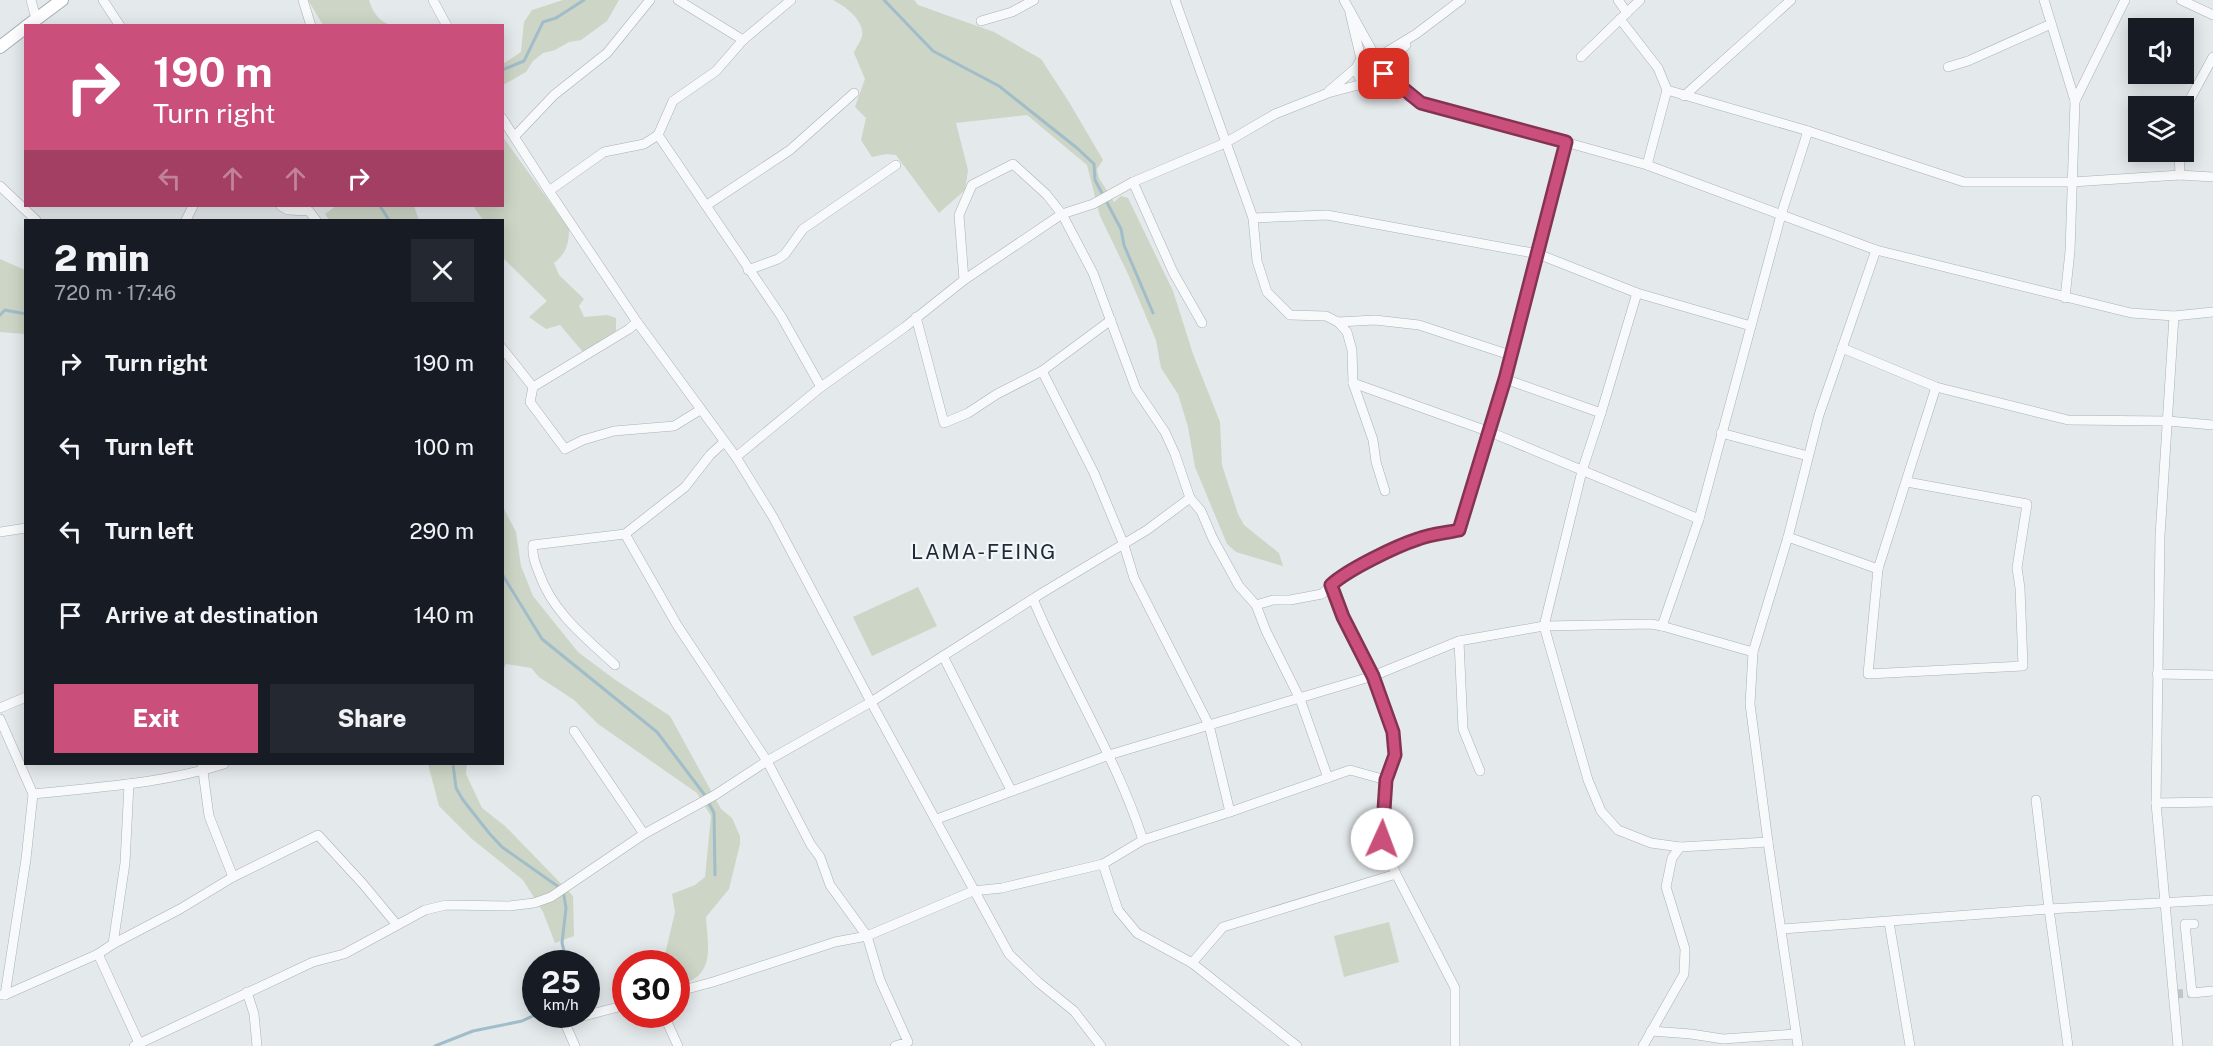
<!DOCTYPE html>
<meta charset="utf-8">
<style>
:root{--surface:#171b24;--page:#242831;--text:#f1f3f6;--muted:#9ea1a6;--accent:#cb4f7b}
body{margin:0;font-family:"Public Sans",sans-serif;background:var(--page);color:var(--text);height:100vh;display:flex;flex-direction:column;font-size:22px;white-space:nowrap}
*{box-sizing:border-box;margin:0}
p{font-size:20px;color:var(--muted)}
.icon{flex:none;width:33px;height:33px;fill:none;stroke:currentColor;stroke-width:2;stroke-linecap:round;stroke-linejoin:round}
.map{position:relative;flex:1;overflow:hidden}
.sheet{position:absolute;left:24px;top:219px;width:480px;height:546px;display:flex;flex-direction:column;background:var(--surface);border-radius:0px;box-shadow:0 3px 15px #0003}
.sheet>*{flex:none}
.guide{position:absolute;left:24px;top:24px;width:480px;height:183px;border-radius:0px;box-shadow:0 3px 15px #0003;background:#cb4f7b;color:#fff;overflow:hidden}
.fabs{position:absolute;left:2128px;top:18px;display:grid;gap:12px}
.fabs a{display:grid;place-items:center;width:66px;height:66px;border-radius:0px;background:var(--surface);box-shadow:0 3px 15px #0003;font-size:30px}
.speed{position:absolute;left:522px;top:950px;display:flex;gap:12px;font-size:30px;font-weight:700;text-align:center}
.speed>*{display:grid;place-content:center;width:78px;height:78px;border-radius:50%;background:var(--surface);box-shadow:0 3px 15px #0003;line-height:1}
.speed small{font-size:15px;font-weight:400}
.speed .limit{border:9px solid #d22;background:#fff;color:#111}
.pin{position:absolute;display:grid;place-items:center;width:51px;height:51px;color:#fff;margin:-26px;border-radius:12px;box-shadow:0 3px 9px #0006}
.me{position:absolute;width:66px;margin:-33px;rotate:2deg;stroke-linejoin:round;filter:drop-shadow(0 0 4px #0008)}
.turn{display:flex;align-items:center;gap:21px;height:126px;padding:0 30px;font-size:27px}
.turn .icon{width:78px;height:78px;stroke-width:2.5}
.turn b{display:block;font-size:42px;line-height:51px}
.lanes{display:flex;align-items:center;height:57px;padding:0 30px;background:#0003;justify-content:center;gap:30px;direction:ltr}
.lanes .off{opacity:.35}
.round{display:grid;place-items:center;flex:none;width:63px;height:63px;border-radius:0px;background:var(--page)}
.overview{display:flex;align-items:center;justify-content:space-between;height:102px;padding:0 30px}
h1{font-size:36px;font-weight:800;line-height:45px}
.primary-button{display:flex;gap:12px;margin-top:auto;padding:12px 30px}
.primary-button a{flex:1;height:69px;border-radius:0px;background:var(--accent);color:#fff;font-size:24px;font-weight:800;line-height:69px;text-align:center}
.primary-button a+a{background:var(--page);color:var(--text)}
ul{padding:0;list-style:none}
li{display:flex;align-items:center;gap:18px;height:84px;padding:0 30px}
li div{flex:1}
li b{display:block;font-size:22px}
li em{font-style:normal}
.map>svg:first-child{display:block}
.green{fill:#cdd5c6}
.lines{fill:none;stroke-linecap:round;stroke-linejoin:round}
.stream{stroke:#a1bdca;stroke-width:3}
.minor-tunnel{stroke:#bfc6ca;stroke-width:9;stroke-dasharray:9 4.5;stroke-linecap:butt}
.minor-casing{stroke:#a9b1b6;stroke-width:10}
.major-casing{stroke:#a4afb7;stroke-width:14}
.minor{stroke:#f7f9fa;stroke-width:9}
.major{stroke:#fff;stroke-width:12}
.route-casing{stroke:#843350;stroke-width:15}
.route{stroke:#cb4f7b;stroke-width:10}
.labels{text-anchor:middle;dominant-baseline:central;stroke-width:4.5;stroke-linejoin:round;paint-order:stroke}
.quarter-label{font-size:21px;letter-spacing:1.5px;fill:#1e2a35;stroke:#f4f7f9}
</style>
<div class="map">
<svg width="2213" height="1046" viewBox="0 0 2213 1046">
<rect width="100%" height="100%" fill="#e4e9ec"/>
<!-- green -->
<g class="green">
<path d="M308 0H369C372 11 379 22 391 25H323Z"/>
<path d="M563 0H619L607 21 581 40 569 42 555 50 543 53 533 61 526 72 503 85V64L521 52 524 22 532 10Z"/>
<path d="M833 0H914L918 5 994 32 1041 59 1069 102 1103 160 1097 169 1099 178 1114 202 1121 196 1128 198 1173 291 1193 354 1220 422 1222 465 1238 514 1244 525 1279 553 1283 566 1236 552 1227 544 1195 467 1188 427 1178 394 1161 368 1156 340 1128 274 1100 216 1087 165 1027 115 956 123 968 170 965 190 939 213 896 155 886 154 872 157 861 140 866 118 855 107 865 79 854 53C856 47 861 41 862 36 865 21 845 6 833 0Z"/>
<path d="M503 137 569 229C569 245 566 253 554 263L559 275 584 299 579 306 584 317 607 315 616 318V331L583 352 560 325 546 329 529 317 547 301 504 259 502 220H483L473 206H502Z"/>
<path d="M336 206H414L419 220H329L325 214Z"/>
<path d="M0 259 25 270V334L0 332Z"/>
<path d="M503 507 516 532 521 566 533 596 578 652 614 679 670 716 721 809 732 818 740 836V844L729 889 706 917C708 949 716 977 677 985L676 963H663L675 912 672 894 695 885 705 877 711 816 697 793 598 724 574 700 539 677 531 668 506 664 503 670Z"/>
<path d="M918 587 937 626 872 656 853 617Z"/>
<path d="M428 764H467L466 774 482 808 505 826 573 896 574 936 555 943 543 912 523 880 472 839 439 806Z"/>
<path d="M1389 922 1399 962 1344 977 1334 936Z"/>
</g>
<g class="lines">
<!-- stream -->
<g class="stream">
<path d="M884 0 933 51 999 86 1077 148 1094 164 1095 180 1121 229 1124 245 1153 313"/>
<path d="M502 70 524 61 543 22 556 18 584 0"/>
<path d="M380 206 389 220"/>
<path d="M0 315 5 310 26 314"/>
<path d="M502 574 542 639 657 732 704 794 714 813 715 875"/>
<path d="M453 764 456 788 463 800 489 833 502 847 563 890 566 908 562 943 567 963"/>
<path d="M435 1046 473 1031 522 1021 537 1014"/>
</g>
<!-- minor-tunnel -->
<path class="minor-tunnel" d="M2174 994 2192 993"/>
<!-- minor casing -->
<g class="minor-casing">
<g id="minor">
<path d="M31 0 36 19"/>
<path d="M103 0 120 26"/>
<path d="M303 0 311 26"/>
<path d="M433 0 447 26"/>
<path d="M678 0 743 40 716 71 673 101 658 135 781 316 821 387"/>
<path d="M1175 0 1253 218 1257 261 1267 292 1290 315 1326 316 1338 322 1375 320 1419 325 1510 355"/>
<path d="M1344 0 1375 56"/>
<path d="M1618 0 1627 13"/>
<path d="M2044 0 2075 101 2070 251 2065 298"/>
<path d="M2181 0 2213 15"/>
<path d="M1350 13 1361 59 1356 68 1359 77C1369 87 1381 84 1385 71L1380 59 1368 55 1361 59"/>
<path d="M1620 19 1658 68 1667 90 1647 165"/>
<path d="M981 21 1012 12 1034 0"/>
<path d="M743 40 791 0"/>
<path d="M1378 57 1416 34 1461 0"/>
<path d="M1581 57 1640 0"/>
<path d="M1385 66 1406 45"/>
<path d="M1948 67 1968 61 2051 24"/>
<path d="M1384 73 1413 96"/>
<path d="M1376 83 1435 108 1526 131 1647 165 1876 250 1819 415 1788 537 1753 652 1750 704 1768 842 1798 1046"/>
<path d="M1667 90 1805 130 1964 182H2072L2180 175 2213 177"/>
<path d="M1329 91 1356 68"/>
<path d="M1684 96 1791 0"/>
<path d="M2075 101 2125 0"/>
<path d="M2184 110 2213 57"/>
<path d="M502 118 549 191 637 322 736 457 773 517 871 702 1009 954 1038 982 1074 1011 1101 1046"/>
<path d="M515 136 554 95 607 53 650 0"/>
<path d="M2179 152 2180 175"/>
<path d="M1133 182 1173 272 1202 323"/>
<path d="M0 186 36 220"/>
<path d="M549 191 604 152 644 144 658 135"/>
<path d="M707 205 790 150 854 93"/>
<path d="M281 206 288 210 309 211 316 220"/>
<path d="M1253 218 1327 215 1538 254 1637 293 1751 326"/>
<path d="M186 220 193 206"/>
<path d="M1876 250 2131 313 2174 316 2160 536 2156 803 2178 1046"/>
<path d="M748 270 778 259 785 254 803 229 896 165"/>
<path d="M964 280 959 215 972 185 1013 164 1046 194 1062 214 1093 273 1136 389 1165 432 1175 454 1190 498 1201 511 1213 539 1239 586 1256 605 1273 600H1290L1322 594 1343 574 1406 544 1418 539 1459 530 1505 379 1566 142"/>
<path d="M2174 316 2213 312"/>
<path d="M916 317 944 423 968 413 997 394 1042 371 1111 320"/>
<path d="M637 322 629 329 533 387 530 402 565 449 583 440 614 431 674 426 700 410"/>
<path d="M1338 322 1347 332 1352 350 1353 383 1373 440 1376 462 1385 491"/>
<path d="M502 348 533 387"/>
<path d="M1842 348 1936 387 2068 420 2168 421 2213 425"/>
<path d="M1042 371 1094 473 1124 545 1134 578 1209 725 1230 812"/>
<path d="M1505 379 1601 413 1582 471 1544 626 1588 780 1601 811 1618 830 1651 843 1680 847 1768 842"/>
<path d="M1353 383 1490 432 1699 519"/>
<path d="M1601 413 1637 293"/>
<path d="M1721 433 1808 456"/>
<path d="M736 457 821 387 905 327 964 280 1062 214 1093 204 1133 182 1225 143 1275 114 1328 93 1366 83"/>
<path d="M1907 482 2027 504 2017 568 2020 588 2023 666 1868 674 1878 569 1936 387"/>
<path d="M0 532 26 528"/>
<path d="M625 534 677 625 767 761 811 845 820 857 830 885 867 936 880 980 908 1042 895 1046"/>
<path d="M1788 537 1878 569"/>
<path d="M1331 585 1343 617 1373 676 1393 732 1395 755 1386 780 1382 839 1396 874 1455 988V1046"/>
<path d="M1033 599C1067 681 1116 756 1143 840"/>
<path d="M1256 605 1266 631 1300 699 1328 778"/>
<path d="M1662 626 1699 519 1781 215 1808 131"/>
<path d="M1459 641 1463 729 1480 771"/>
<path d="M943 656 1011 790"/>
<path d="M615 665C585 637 553 613 539 573 535 563 532 555 533 545L625 534 685 487 710 455 724 442"/>
<path d="M2157 674 2213 675"/>
<path d="M0 708 26 697"/>
<path d="M0 719 33 794 26 859 5 995"/>
<path d="M574 731 644 834"/>
<path d="M202 764 209 816 233 877"/>
<path d="M33 794C96 787 162 784 224 764"/>
<path d="M2036 800 2049 909 2068 1046"/>
<path d="M2156 803 2213 802"/>
<path d="M937 819 1109 755 1373 676 1459 641 1544 626 1651 624 1662 626 1753 652"/>
<path d="M1103 864 1118 910 1137 933 1192 963 1297 1046"/>
<path d="M1889 922 1910 1046"/>
<path d="M2194 924H2185L2192 993 2213 991"/>
<path d="M1782 929 2049 909 2213 900"/>
<path d="M113 944 125 863 129 784"/>
<path d="M98 954 139 1043"/>
<path d="M1192 963 1223 927 1396 874"/>
<path d="M247 992 254 1014 257 1046"/>
<path d="M676 992 713 982 835 942 867 936 973 891 1002 888 1103 864 1143 840 1230 812 1350 770 1386 780"/>
<path d="M0 995H5L98 954 113 944 180 909 233 877 318 835 363 884 397 925"/>
<path d="M666 1014 667 1022 678 1046"/>
<path d="M1651 1031 1691 1034 1723 1039 1795 1034"/>
<path d="M134 1046 313 962 344 954 425 910 446 905 509 906 534 903 551 897 644 834 715 795 767 761 871 702 1042 593 1147 530 1190 498"/>
<path d="M575 1046 564 1021 626 1005"/>
<path d="M1643 1046 1684 974 1685 949 1666 887 1672 858 1680 847"/>
</g>
</g>
<!-- major casing -->
<g class="major-casing">
<g id="major">
<path d="M27 26 62 0"/>
<path d="M0 47 26 27"/>
</g>
</g>
<!-- minor -->
<use href="#minor" class="minor"/>
<!-- major -->
<use href="#major" class="major"/>
</g>
<g class="lines">
<!-- route casing -->
<g class="route-casing">
<path id="route" d="M1382 839 1386 780 1395 755 1393 732 1373 676 1343 617 1331 585C1347 570 1396 546 1418 539 1431 534 1446 533 1459 530L1505 379 1566 142 1421 103 1384 73V74"/>
</g>
<!-- route -->
<use href="#route" class="route"/>
</g>
<g class="labels">
<!-- quarter labels -->
<g class="quarter-label">
<text x="984" y="551">LAMA-FEING</text>
</g>
</g>
</svg>
<div class="fabs">
<a><svg class="icon" aria-label="sound" viewBox="0 0 24 24"><path d="M4 9h4l5-4v14l-5-4H4zM17 9q2 3 0 6"/></svg></a>
<a><svg class="icon" aria-label="layers" viewBox="0 0 24 24"><path d="M12 4l9 5-9 5-9-5zM3 14l9 5 9-5"/></svg></a>
</div>
<div class="speed"><div>25<small>km/h</small></div><div class="limit">30</div></div>
<div class="pin" style="left:1384px;top:74px;background:#d93025"><svg class="icon" aria-label="arrive" viewBox="0 0 24 24"><path d="M6 21V4h12l-3 4 3 4H6"/></svg></div>
<svg class="me" style="left:1382px;top:839px" viewBox="-20 -20 40 40"><circle r="19" fill="#fff"/><path d="M0-13L10 11 0 6-10 11z" fill="#cb4f7b"/></svg>
<div class="guide">
<div class="turn"><svg class="icon" aria-label="right" viewBox="0 0 24 24"><path d="M7 20v-9h11M14 6l5 5-5 5"/></svg><div><b>190 m</b>Turn right</div></div>
<div class="lanes"><svg class="icon off" aria-label="left" viewBox="0 0 24 24"><path d="M17 20v-9H6M10 6l-5 5 5 5"/></svg><svg class="icon off" aria-label="ahead" viewBox="0 0 24 24"><path d="M12 20V5M6 11l6-6 6 6"/></svg><svg class="icon off" aria-label="ahead" viewBox="0 0 24 24"><path d="M12 20V5M6 11l6-6 6 6"/></svg><svg class="icon" aria-label="right" viewBox="0 0 24 24"><path d="M7 20v-9h11M14 6l5 5-5 5"/></svg></div>
</div>
<section class="sheet">
<div class="overview"><div><h1>2 min</h1><p>720 m · 17:46</p></div><a class="round"><svg class="icon" aria-label="close" viewBox="0 0 24 24"><path d="M6 6l12 12M18 6L6 18"/></svg></a></div>
<ul>
<li><svg class="icon" aria-label="right" viewBox="0 0 24 24"><path d="M7 20v-9h11M14 6l5 5-5 5"/></svg><div><b>Turn right</b></div><em>190 m</em></li>
<li><svg class="icon" aria-label="left" viewBox="0 0 24 24"><path d="M17 20v-9H6M10 6l-5 5 5 5"/></svg><div><b>Turn left</b></div><em>100 m</em></li>
<li><svg class="icon" aria-label="left" viewBox="0 0 24 24"><path d="M17 20v-9H6M10 6l-5 5 5 5"/></svg><div><b>Turn left</b></div><em>290 m</em></li>
<li><svg class="icon" aria-label="arrive" viewBox="0 0 24 24"><path d="M6 21V4h12l-3 4 3 4H6"/></svg><div><b>Arrive at destination</b></div><em>140 m</em></li>
</ul>
<div class="primary-button"><a>Exit</a><a>Share</a></div>
</section>
</div>
